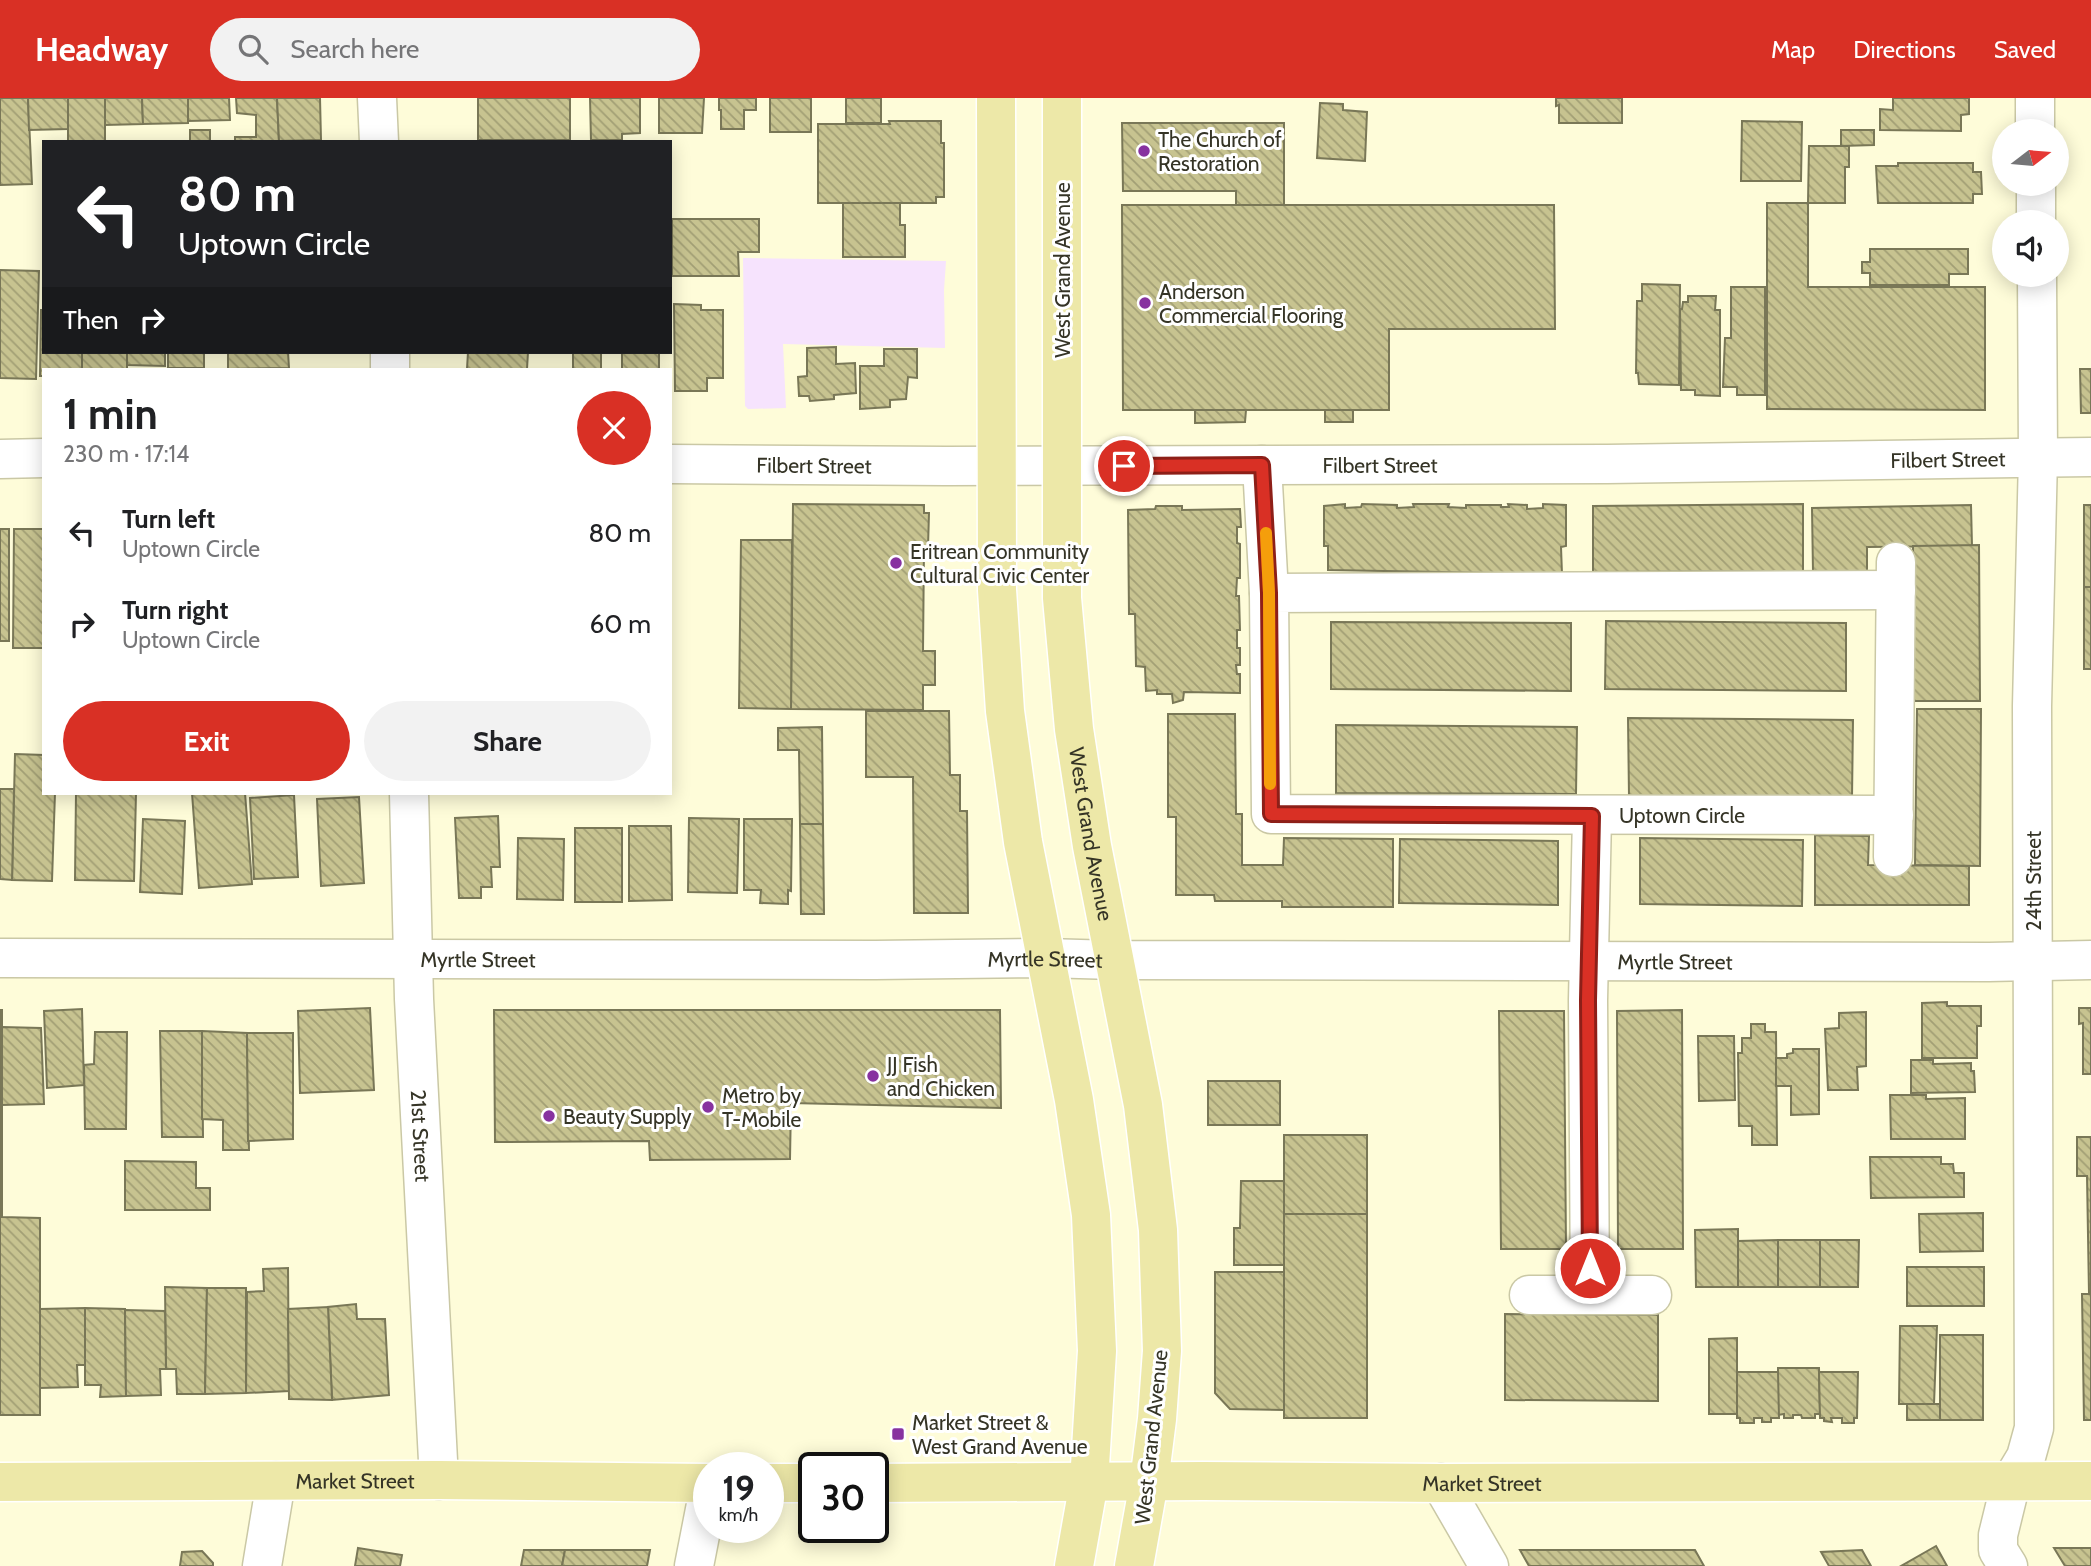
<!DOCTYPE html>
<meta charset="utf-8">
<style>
:root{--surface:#fff;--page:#f2f2f2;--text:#202124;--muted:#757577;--accent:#d93025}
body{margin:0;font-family:Cabin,sans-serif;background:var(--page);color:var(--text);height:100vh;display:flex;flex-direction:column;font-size:26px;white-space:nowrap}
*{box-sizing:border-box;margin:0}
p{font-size:23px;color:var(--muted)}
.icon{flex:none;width:38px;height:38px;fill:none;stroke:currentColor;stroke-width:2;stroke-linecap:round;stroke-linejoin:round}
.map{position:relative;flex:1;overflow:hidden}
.side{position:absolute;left:42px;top:270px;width:630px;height:427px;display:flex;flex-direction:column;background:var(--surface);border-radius:0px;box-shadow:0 4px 18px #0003}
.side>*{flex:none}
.top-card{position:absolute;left:42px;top:42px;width:630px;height:214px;border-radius:0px;box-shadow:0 4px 18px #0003;background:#202124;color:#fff;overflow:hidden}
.needle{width:46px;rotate:74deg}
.fabs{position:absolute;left:1992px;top:21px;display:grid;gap:14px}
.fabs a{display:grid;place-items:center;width:77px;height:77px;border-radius:50%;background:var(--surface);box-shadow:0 4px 18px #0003;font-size:35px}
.speed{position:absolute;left:693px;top:1354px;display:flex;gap:14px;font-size:35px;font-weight:700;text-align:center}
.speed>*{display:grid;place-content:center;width:91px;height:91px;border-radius:50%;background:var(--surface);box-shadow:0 4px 18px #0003;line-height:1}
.speed small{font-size:18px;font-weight:400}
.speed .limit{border:4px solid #111;border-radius:10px;background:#fff;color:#111}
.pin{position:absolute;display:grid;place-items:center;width:60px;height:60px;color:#fff;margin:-30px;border:4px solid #fff;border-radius:50%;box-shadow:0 2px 7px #0007}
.me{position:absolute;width:77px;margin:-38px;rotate:0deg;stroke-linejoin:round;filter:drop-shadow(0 0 5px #0008)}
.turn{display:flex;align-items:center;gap:24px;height:147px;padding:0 21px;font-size:32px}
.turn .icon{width:91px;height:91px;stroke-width:2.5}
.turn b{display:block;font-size:49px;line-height:60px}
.then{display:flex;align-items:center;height:66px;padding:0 21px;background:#0003;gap:14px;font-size:26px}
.round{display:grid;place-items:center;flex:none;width:74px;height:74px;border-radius:37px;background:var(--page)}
.overview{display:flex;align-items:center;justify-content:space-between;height:119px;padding:0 21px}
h1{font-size:42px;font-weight:800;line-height:52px}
.button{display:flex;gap:14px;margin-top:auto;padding:14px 21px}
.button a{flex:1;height:80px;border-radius:42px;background:var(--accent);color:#fff;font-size:28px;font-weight:800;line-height:80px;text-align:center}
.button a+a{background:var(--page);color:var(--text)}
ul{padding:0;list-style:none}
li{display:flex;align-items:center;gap:21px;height:91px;padding:0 21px}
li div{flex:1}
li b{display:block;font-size:26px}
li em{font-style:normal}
header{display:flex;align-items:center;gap:42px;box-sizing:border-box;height:98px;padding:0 35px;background:var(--accent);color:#fff}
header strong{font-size:33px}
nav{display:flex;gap:38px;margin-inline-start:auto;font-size:24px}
.search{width:490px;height:63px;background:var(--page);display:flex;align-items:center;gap:18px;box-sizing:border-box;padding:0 24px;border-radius:38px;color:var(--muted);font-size:26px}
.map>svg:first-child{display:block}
.green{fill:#f6e3fd}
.building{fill:url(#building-back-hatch);stroke:#797757;stroke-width:2}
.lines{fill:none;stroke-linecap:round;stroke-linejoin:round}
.minor-casing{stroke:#cac8a5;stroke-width:41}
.major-casing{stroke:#fff;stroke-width:41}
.minor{stroke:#fff;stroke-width:38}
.major{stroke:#ede8a8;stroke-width:38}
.route-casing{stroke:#8d1f18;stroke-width:18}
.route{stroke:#d93025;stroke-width:12}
.slow{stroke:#f59e0b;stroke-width:12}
.poi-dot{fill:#8732a0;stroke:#fff;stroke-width:2.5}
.labels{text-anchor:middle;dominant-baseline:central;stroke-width:6;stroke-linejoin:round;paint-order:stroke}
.poi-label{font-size:21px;fill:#353426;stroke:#fff;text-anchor:start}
.street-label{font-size:21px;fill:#353426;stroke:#fff}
</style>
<header>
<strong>Headway</strong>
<div class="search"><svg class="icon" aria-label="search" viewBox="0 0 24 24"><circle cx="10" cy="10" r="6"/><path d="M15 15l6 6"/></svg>Search here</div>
<nav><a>Map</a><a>Directions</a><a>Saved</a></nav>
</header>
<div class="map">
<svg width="2091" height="1468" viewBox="0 0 2091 1468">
<defs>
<pattern id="building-back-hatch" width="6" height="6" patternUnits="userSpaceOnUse" patternTransform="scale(1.75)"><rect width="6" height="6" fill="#c7c390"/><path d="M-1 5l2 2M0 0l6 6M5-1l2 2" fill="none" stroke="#a29f75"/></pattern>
</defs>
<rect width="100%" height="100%" fill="#fefcd9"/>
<!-- green -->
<path class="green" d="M743 160 946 163 944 192 945 250 783 246 786 310 748 311 745 308Z"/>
<!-- building -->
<g class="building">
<path d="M0 0H28L32 86 0 87Z"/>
<path d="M28 0H68V31L29 32Z"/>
<rect x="68" y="0" width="37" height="44"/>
<path d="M105 0H142L143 26 105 27Z"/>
<path d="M142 0H188V25L143 26Z"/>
<path d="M188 0H229L230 22 188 23Z"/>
<path d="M236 0H277L279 44H235V39H256V17L237 15Z"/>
<path d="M277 0H320L321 42 279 43Z"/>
<rect x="478" y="0" width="92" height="42"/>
<path d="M590 0H640V35L622 36V42H591Z"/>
<path d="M659 0H704L702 35H659Z"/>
<path d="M719 0H756V12H744V31H721V12H719Z"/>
<rect x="770" y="0" width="41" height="34"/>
<rect x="846" y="0" width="35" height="25"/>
<path d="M1556 0H1622V25H1559V7L1556 8Z"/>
<path d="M1893 0H1969V16L1961 17V33L1880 32V11L1893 12Z"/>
<path d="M1320 5 1343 6V12L1367 14 1365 63 1317 60Z"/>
<path d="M889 23H941V45H944V99H936V105H818V26H890Z"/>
<path d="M1742 23 1802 24 1801 83H1741Z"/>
<path d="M1122 25H1284V107H1236V93H1123Z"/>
<rect x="190" y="32" width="20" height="12"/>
<path d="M1841 32H1874V47L1841 48Z"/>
<path d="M1809 48H1849V69H1845V105H1808Z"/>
<path d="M1898 65H1973V74H1981L1982 96H1973V105H1878L1876 68H1898Z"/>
<path d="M843 105H900V127H905V159H843Z"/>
<path d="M1767 105H1808V189H1985V312L1767 311Z"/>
<path d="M1122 107H1554L1555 231H1389V312H1123Z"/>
<path d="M672 121H759V154H738L739 178H672Z"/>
<path d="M1870 151H1968V176H1949V187H1870V175H1862V164H1870Z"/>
<path d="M0 172 39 173 36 281 0 280Z"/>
<path d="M1642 186 1680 187 1679 287 1639 286 1638 275H1636L1637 203H1642Z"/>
<path d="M1731 189H1765V297H1737V289H1723L1725 240H1731Z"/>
<path d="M1688 198H1716L1715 212H1720V298L1695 297V292H1681L1680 211H1682L1683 204H1688Z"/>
<path d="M674 206 701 207V212H723V280H707V293H675Z"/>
<path d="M41 212H44V254H82V271H44V278H40Z"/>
<path d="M836 249V266L855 265 856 295 834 297V301L810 303 809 298H799L798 279 807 278V250Z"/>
<path d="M884 251H917V280L908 279 906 301 890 302V309L860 311V268H884Z"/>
<rect x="82" y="254" width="45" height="17"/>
<path d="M127 254H165V268L127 267Z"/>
<rect x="168" y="254" width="36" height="16"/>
<path d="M228 254H288L289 270 228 271Z"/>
<path d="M468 254H528L527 271H467Z"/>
<rect x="573" y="254" width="28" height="17"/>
<path d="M611 254H659V271H622V255Z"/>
<path d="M2080 271H2091V315H2081Z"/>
<path d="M1195 312H1246L1245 324 1195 325Z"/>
<rect x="1325" y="312" width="28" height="12"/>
<path d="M793 406 924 407V415H929L928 449H924L923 553H935V587H923V612L791 611Z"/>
<path d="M1345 406V410L1361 409 1362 406 1397 407V410L1414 409 1413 406H1449L1448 409 1466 410V407H1501V409H1509L1508 406 1527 407V411L1543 410V406L1566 407V448L1561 449 1562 476 1328 472V448H1324V408Z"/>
<path d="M1803 406V473L1593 474V408Z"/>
<path d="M1971 407 1972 448 1867 449V473L1813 474 1812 410Z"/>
<rect x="2084" y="407" width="7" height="82"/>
<path d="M1156 408H1182V412L1240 411 1241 429H1237V445L1240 446V480H1237L1236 498H1239L1240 532H1237V550H1240V567H1236L1237 576H1240V595L1184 594 1183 602 1173 605 1172 596H1157V592L1146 593 1145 569 1136 568 1135 516H1129L1128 412 1155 411Z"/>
<rect x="0" y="431" width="9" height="112"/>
<path d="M14 431H44V550H13Z"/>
<path d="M741 442H792L791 611 739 610Z"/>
<path d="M1979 447 1980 603H1914L1913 448Z"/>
<rect x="2084" y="489" width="7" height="82"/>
<path d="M1606 523 1846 525V593L1605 591Z"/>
<path d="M1331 524 1571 525V593L1331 591Z"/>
<path d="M1917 611H1981L1980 768 1915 767Z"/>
<path d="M866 613H949L950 677H960V713H967L968 815H914L913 679H866Z"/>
<path d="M1168 616H1235L1236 716H1242V767H1283L1284 740 1393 741V809H1282V803H1215L1214 797H1176V719H1168Z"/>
<path d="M1628 620 1853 622 1852 700 1629 698Z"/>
<path d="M1336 627 1577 629 1576 696 1336 695Z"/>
<path d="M822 629 823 726H800L799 652H778V630Z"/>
<path d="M15 656 44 657V695H55L52 783 12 782Z"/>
<path d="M0 691H14L12 782 0 781Z"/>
<path d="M76 695H136L134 783 75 782Z"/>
<path d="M192 695H245L252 786 199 790Z"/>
<path d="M294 697 298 779 254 781 250 700Z"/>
<path d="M359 699 364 785 321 788 317 701Z"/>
<path d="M498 718 500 769H491L492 789H481V800H459L455 720Z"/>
<path d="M689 720 739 721 737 795 688 794Z"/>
<path d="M143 721 185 723 182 796 140 794Z"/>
<path d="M744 721H792L791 793 788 792V806L760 805 761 792H744Z"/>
<path d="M800 726H823L824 816H801Z"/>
<path d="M629 728H671L672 802 629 803Z"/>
<rect x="575" y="730" width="47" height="74"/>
<path d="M1815 737 1869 738 1868 767 1969 768V807H1815Z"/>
<path d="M518 740 564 741 563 802 517 801Z"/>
<path d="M1640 740 1803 742 1802 808 1640 806Z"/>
<path d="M1400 741 1558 743V807L1399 805Z"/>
<path d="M1947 904V908H1981V928H1977V960H1922V905Z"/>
<path d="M370 910 374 992 300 995 298 913Z"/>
<path d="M2079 910H2091V976H2083V925L2079 926Z"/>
<path d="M82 911 84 987 47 990 44 913Z"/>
<path d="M0 912H2V1119L40 1120V1317H0Z"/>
<path d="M494 912H1000L1001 1010 791 1005 790 1061 650 1062 649 1043 495 1044Z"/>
<path d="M1682 912 1683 1151H1618L1617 913Z"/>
<path d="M1499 913H1564L1566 1151H1501Z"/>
<path d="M1866 914V968L1857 969 1858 992H1828L1825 931 1839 930V915Z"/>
<path d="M1751 926H1765V934H1776L1777 1047H1752V1028H1739L1738 955H1742V940H1751Z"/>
<path d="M2 929 41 930 44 1006 2 1007Z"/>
<path d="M160 933H202L203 1039H162Z"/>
<path d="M202 933 247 935 249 1052H223V1022L202 1021Z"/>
<path d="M95 934H127L126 1031H85L84 967 94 966Z"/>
<path d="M247 935H293V1041L248 1043Z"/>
<path d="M1698 938H1734L1735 1002 1699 1003Z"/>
<path d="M1793 951H1819V1016L1791 1017V988H1776V960H1787V956L1793 955Z"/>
<path d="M1911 962H1933V966L1971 965V973H1974L1975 994 1911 995Z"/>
<rect x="1208" y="983" width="72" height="44"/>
<path d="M1890 997H1926V1001L1965 1000V1041H1891Z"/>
<rect x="1284" y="1037" width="83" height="79"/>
<path d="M2077 1039H2091V1322H2084L2082 1196H2089L2087 1078H2077Z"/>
<path d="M1870 1059H1941V1066H1953L1954 1075H1964V1099L1871 1100Z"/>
<path d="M125 1063 196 1064V1090H210V1112H125Z"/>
<path d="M1241 1083H1284V1167H1234V1130H1240Z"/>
<path d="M1983 1115V1153L1920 1154 1919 1116Z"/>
<rect x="1284" y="1116" width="83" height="204"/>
<path d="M1738 1131V1189H1696L1695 1132Z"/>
<rect x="1778" y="1142" width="42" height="47"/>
<path d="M1778 1142V1189H1738V1143Z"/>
<path d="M1820 1142H1859L1858 1189H1820Z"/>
<rect x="1907" y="1169" width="77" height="39"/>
<path d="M288 1170 289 1293 246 1295 247 1194 264 1193 263 1171Z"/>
<path d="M1215 1174H1284V1312L1230 1311 1215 1295Z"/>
<path d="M165 1189 207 1190 205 1296H177L176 1271H166Z"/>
<path d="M207 1190H246V1295L205 1296Z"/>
<path d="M356 1206 357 1221H385L389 1297 332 1302 328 1209Z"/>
<path d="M328 1209 332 1302 289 1301 288 1211Z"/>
<path d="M85 1210V1267H77L78 1289 40 1290V1211Z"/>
<path d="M85 1210 125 1211 126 1298 100 1299 101 1287H85Z"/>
<path d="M125 1212 165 1213 166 1271H160L161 1297 126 1298Z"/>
<path d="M1505 1216 1658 1217V1303L1505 1302Z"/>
<path d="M1900 1228H1937L1934 1306H1899Z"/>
<rect x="1940" y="1237" width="43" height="85"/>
<path d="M1737 1240V1316H1709V1241Z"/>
<path d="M1778 1270H1819L1820 1316H1815V1320H1802L1801 1317H1793V1320H1784V1316L1778 1317Z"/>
<path d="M1737 1274H1778L1779 1320H1771V1324H1762V1320H1754V1325H1740V1320H1737Z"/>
<path d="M1819 1274H1858L1857 1320H1854V1325H1842V1320H1831L1832 1324 1824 1323V1320H1820Z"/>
<rect x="1907" y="1306" width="33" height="16"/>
<path d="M1936 1448 1947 1468H1901Z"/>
<path d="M358 1450 402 1457 400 1468H355Z"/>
<path d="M2054 1450H2091V1468H2065Z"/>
<path d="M524 1452H565L562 1468H521Z"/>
<path d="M565 1452H650L647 1468H562Z"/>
<path d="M1520 1452H1695L1704 1468H1529Z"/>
<path d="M1862 1452 1871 1468H1829L1821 1454Z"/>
<path d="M202 1453 213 1465V1468H180L182 1454Z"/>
</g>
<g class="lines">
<!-- minor casing -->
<g class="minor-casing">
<g id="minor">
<path d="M377 0 379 44"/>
<path d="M2035 0V33"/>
<path d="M2036 86V124"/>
<path d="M390 254V271"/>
<path d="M0 361 44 360"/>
<path id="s1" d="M670 366 946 368 1607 366 2091 359"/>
<path d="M1262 367 1269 495"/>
<path id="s2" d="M409 695 414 901 439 1382"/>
<path d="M1894 717 1271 716 1269 495 1896 492"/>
<path d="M1893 759 1896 464"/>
<path id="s3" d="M0 860 875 862 1046 860 1114 862 1989 864 2091 862"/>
<path d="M1590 1196 1588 902 1592 718"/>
<path d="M1529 1197H1652"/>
<path d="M1441 1385 1489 1468"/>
<path d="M262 1468 276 1383"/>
<path d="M694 1468 709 1391"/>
<path d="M2008 1468 1998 1452V1437L2011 1384 2026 1359 2034 1330 2032 608 2038 359 2037 177"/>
</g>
</g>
<!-- major casing -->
<g class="major-casing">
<g id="major">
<path d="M996 0 997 492 1005 613 1023 744 1074 1002 1091 1117 1097 1253 1089 1384 1074 1468"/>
<path id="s4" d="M1062 0V500L1074 631 1092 748 1143 1007 1158 1132 1162 1253 1157 1321 1149 1384 1134 1468"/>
<path id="s5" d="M0 1384 439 1382 709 1385"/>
<path d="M768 1385H814"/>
<path id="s6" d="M873 1385 1203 1383 1441 1385 2091 1383"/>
</g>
</g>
<!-- minor -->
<use href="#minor" class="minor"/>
<!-- major -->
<use href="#major" class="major"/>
</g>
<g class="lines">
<!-- route casing -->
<g class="route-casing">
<path id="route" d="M1124 368 1262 367 1269 495 1271 716 1592 718 1588 902 1590 1170"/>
</g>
<!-- route -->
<use href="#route" class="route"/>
<!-- slow -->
<path class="slow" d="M1266 435 1269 495 1270 686"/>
</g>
<!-- markers -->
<g class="poi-dot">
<circle cx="1144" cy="53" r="7"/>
<circle cx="1145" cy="205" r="7"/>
<circle cx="896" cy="465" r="7"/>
<circle cx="873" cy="978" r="7"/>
<circle cx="708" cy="1009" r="7"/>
<circle cx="549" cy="1018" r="7"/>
<rect x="891" y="1329" width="14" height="14" rx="3.5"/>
</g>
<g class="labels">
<!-- poi labels -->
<g class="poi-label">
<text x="1158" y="41">The Church of<tspan x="1158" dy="24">Restoration</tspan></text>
<text x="1159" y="193">Anderson<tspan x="1159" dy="24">Commercial Flooring</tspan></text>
<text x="910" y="453">Eritrean Community<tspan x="910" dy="24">Cultural Civic Center</tspan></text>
<text x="887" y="966">JJ Fish<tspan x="887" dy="24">and Chicken</tspan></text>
<text x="722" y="997">Metro by<tspan x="722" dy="24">T-Mobile</tspan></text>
<text x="563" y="1018">Beauty Supply</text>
<text x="912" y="1324">Market Street &amp;<tspan x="912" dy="24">West Grand Avenue</tspan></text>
</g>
<!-- street labels -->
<g class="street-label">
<text transform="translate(1062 172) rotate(-90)">West Grand Avenue</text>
<text stroke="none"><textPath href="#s1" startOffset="1278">Filbert Street</textPath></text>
<text stroke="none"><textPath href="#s1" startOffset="710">Filbert Street</textPath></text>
<text stroke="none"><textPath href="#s1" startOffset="144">Filbert Street</textPath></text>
<text x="1682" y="717">Uptown Circle</text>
<text stroke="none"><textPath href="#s4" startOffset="738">West Grand Avenue</textPath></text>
<text transform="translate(2033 783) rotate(-90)">24th Street</text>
<text stroke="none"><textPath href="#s3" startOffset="478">Myrtle Street</textPath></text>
<text stroke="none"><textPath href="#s3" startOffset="1045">Myrtle Street</textPath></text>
<text stroke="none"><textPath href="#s3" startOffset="1675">Myrtle Street</textPath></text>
<text stroke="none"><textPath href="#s2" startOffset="343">21st Street</textPath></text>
<text transform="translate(1151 1339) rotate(-84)">West Grand Avenue</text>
<text stroke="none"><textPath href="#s5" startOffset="355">Market Street</textPath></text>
<text stroke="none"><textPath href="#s6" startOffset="609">Market Street</textPath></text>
</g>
</g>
</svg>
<div class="fabs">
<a><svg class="needle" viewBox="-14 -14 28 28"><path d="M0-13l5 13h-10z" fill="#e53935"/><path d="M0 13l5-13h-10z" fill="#757577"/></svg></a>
<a><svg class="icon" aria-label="sound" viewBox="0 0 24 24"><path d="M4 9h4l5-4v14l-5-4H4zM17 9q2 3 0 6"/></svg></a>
</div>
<div class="speed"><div>19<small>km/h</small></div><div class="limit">30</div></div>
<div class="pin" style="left:1124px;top:368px;background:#d93025"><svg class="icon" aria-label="arrive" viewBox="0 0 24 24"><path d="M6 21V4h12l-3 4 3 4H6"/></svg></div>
<svg class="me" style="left:1590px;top:1170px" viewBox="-20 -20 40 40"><circle r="17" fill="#d93025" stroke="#fff" stroke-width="3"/><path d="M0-11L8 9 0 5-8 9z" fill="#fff"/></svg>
<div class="top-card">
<div class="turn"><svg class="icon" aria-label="left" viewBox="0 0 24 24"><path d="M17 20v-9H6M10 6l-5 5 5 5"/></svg><div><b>80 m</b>Uptown Circle</div></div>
<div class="then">Then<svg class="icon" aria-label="right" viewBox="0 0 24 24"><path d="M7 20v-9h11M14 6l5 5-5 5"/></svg></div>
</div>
<section class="side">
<div class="overview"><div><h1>1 min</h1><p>230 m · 17:14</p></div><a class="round" style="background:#d93025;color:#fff"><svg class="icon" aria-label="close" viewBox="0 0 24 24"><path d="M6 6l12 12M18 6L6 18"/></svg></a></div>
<ul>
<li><svg class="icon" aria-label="left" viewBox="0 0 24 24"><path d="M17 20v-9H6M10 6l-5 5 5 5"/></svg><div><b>Turn left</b><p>Uptown Circle</p></div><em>80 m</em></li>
<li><svg class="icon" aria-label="right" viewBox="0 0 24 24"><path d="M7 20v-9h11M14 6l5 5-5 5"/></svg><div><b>Turn right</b><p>Uptown Circle</p></div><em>60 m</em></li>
</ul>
<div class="button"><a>Exit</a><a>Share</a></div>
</section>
</div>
